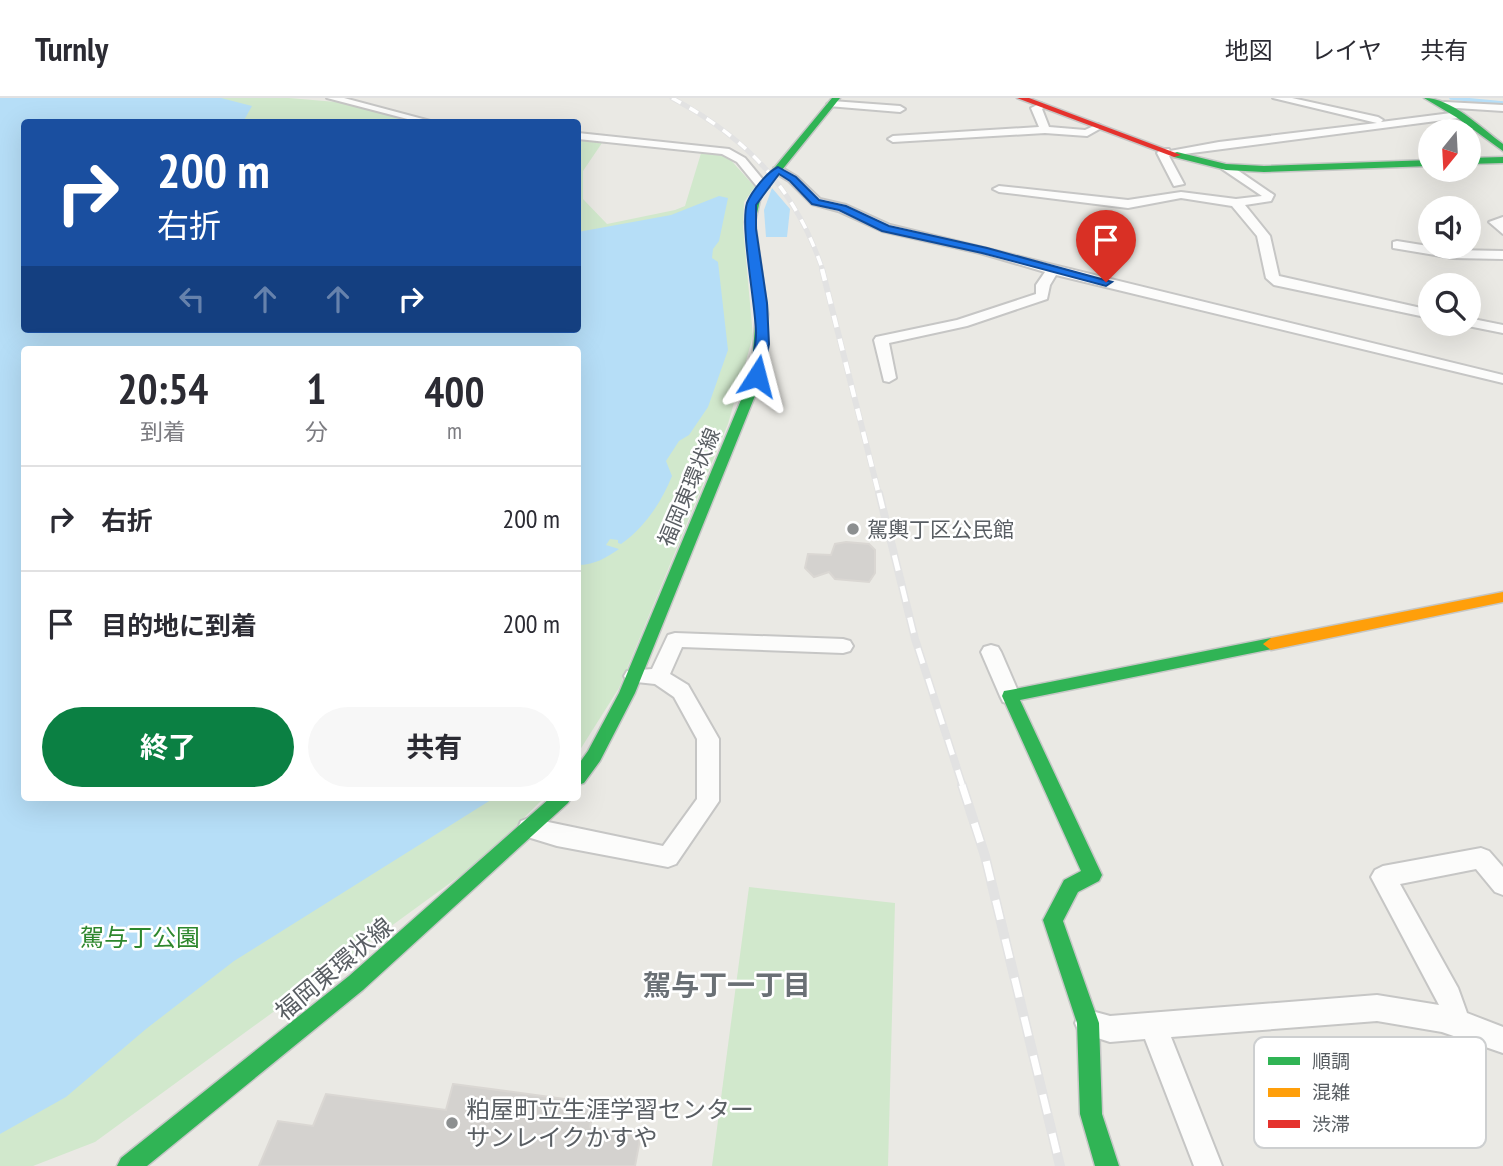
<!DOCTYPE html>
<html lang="ja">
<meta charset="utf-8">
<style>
:root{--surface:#fff;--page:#f7f7f7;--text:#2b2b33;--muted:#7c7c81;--line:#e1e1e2;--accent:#0b8043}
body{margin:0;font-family:"PT Sans Narrow","Noto Sans JP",sans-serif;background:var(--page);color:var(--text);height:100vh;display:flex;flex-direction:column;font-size:26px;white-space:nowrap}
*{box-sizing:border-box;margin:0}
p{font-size:23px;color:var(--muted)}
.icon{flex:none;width:38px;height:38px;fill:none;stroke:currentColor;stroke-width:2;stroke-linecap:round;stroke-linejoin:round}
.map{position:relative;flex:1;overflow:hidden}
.details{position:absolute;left:21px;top:248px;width:560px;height:455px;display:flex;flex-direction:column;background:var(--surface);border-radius:7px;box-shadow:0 7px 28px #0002}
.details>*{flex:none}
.guide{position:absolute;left:21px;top:21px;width:560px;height:214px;border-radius:7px;box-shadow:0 7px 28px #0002;background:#1a4fa0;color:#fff;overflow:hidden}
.needle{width:46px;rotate:198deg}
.buttons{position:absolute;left:1418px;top:21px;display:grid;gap:14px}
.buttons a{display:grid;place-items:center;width:63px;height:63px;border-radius:50%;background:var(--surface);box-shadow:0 7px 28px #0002;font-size:35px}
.pin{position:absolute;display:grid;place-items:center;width:60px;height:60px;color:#fff;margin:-72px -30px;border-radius:50% 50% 50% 0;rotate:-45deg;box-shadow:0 0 7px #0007}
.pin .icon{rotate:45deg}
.me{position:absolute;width:77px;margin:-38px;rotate:9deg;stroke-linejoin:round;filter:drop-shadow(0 0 5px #0008)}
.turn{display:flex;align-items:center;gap:24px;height:147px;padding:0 21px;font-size:32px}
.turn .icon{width:91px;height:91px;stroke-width:2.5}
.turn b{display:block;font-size:49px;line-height:60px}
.lanes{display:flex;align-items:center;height:66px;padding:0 21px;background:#0003;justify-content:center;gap:35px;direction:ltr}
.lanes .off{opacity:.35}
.eta{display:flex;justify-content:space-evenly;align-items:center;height:119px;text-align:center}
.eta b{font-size:42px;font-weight:700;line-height:49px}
.button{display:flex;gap:14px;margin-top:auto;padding:14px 21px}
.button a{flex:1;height:80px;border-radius:42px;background:var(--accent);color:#fff;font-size:28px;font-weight:700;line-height:80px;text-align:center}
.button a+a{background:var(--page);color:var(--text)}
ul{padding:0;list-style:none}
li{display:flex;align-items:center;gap:21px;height:105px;padding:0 21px;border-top:2px solid var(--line)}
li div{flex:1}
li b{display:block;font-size:26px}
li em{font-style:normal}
header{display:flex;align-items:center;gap:42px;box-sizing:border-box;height:98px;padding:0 35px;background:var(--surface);border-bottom:2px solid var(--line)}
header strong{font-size:33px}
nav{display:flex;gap:38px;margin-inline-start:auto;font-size:24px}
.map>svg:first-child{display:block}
.green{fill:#d1e8cc}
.water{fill:#b6def7}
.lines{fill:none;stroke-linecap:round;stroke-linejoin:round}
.stream{stroke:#b6def7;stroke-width:3.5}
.building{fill:#d4d2cf;stroke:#dad7d3;stroke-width:2}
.street-casing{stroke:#c6c6c5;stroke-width:4}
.fast-casing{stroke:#c6c7c6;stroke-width:3}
.slow-casing{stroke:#c6c7c6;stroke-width:3}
.jam-casing{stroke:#c6c7c6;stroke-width:3}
.street{fill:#fcfcfb;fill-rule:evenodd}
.fast{fill:#30b455;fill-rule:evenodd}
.slow{fill:#ff9f0a;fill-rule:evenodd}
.jam{fill:#e5322d;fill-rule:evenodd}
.rail-far3-casing{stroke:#e2e2e2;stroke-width:5}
.rail-far2-casing{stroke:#e2e2e2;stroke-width:6}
.rail-far1-casing{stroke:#e2e2e2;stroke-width:8}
.rail-casing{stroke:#e2e2e2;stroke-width:10}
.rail-far3{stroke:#fff;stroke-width:3.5;stroke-dasharray:10;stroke-linecap:butt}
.rail-far2{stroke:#fff;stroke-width:4.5;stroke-dasharray:12;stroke-linecap:butt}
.rail-far1{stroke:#fff;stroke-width:5;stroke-dasharray:16;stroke-linecap:butt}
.rail{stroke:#fff;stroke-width:7;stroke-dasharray:20;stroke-linecap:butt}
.route{fill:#1a73e8;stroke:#114b97;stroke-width:2}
.poi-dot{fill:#8c8f90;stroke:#fff;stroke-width:2.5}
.labels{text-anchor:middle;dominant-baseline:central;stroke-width:5;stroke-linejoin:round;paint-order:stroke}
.street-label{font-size:21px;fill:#595e63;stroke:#fff}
.poi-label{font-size:21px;fill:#595e63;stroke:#fff;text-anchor:start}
.near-park-label{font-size:24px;fill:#2d872d;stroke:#fff}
.near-street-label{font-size:24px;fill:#595e63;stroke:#fff}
.near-poi-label{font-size:24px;fill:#595e63;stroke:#fff;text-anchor:start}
.near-neighbourhood-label{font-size:28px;font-weight:bold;fill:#6a7075;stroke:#fff}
.key{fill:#fff;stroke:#cdcfd0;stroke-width:2}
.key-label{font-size:19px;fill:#595e63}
</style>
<header>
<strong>Turnly</strong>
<nav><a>地図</a><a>レイヤ</a><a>共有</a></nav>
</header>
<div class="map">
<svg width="1503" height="1068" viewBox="0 0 1503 1068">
<rect width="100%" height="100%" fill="#eae9e4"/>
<!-- green -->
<g class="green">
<path d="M0 0H289L348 5 421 24H24V231H578V39L604 42 583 73V101L607 126 675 112 685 108 702 52 728 59 755 89 744 104 743 129 753 238 728 326 619 590 578 655V252H24V700H544L479 764 95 1044 33 1068H0Z"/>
<path d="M749 789 895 805 888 1068H712Z"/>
</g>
<!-- water -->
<g class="water">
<path d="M0 0H221L252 8 243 24H24V231H578V134L671 117 719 98 728 100 719 143 713 151 712 160 718 164 728 252 708 309 689 337 679 343 666 363 672 378C661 405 645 429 621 446L618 445V442L610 441 606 447 619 451C606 460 594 467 578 467V252H24V700H494L234 863 146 931 66 999 0 1036Z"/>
<path d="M772 90 790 111 787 139H766L764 112Z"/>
</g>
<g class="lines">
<!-- stream -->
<path class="stream" d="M1451 0 1503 5"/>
</g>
<!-- building -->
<g class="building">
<path d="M846 444 869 446 875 452V475L869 484 835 481 829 474 814 479 805 470 808 456 831 457 835 446Z"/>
<path d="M453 986 595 1005 590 1029 641 1036 635 1068H259L278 1023 313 1028 326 996 446 1012Z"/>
</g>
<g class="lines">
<!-- street casing -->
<g class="street-casing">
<g id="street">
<path d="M327 0H344L434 24H419Z"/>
<path d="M1273 0H1292L1378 19 1383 22 1381 24 1459 14 1464 17 1459 20 1169 58 1184 86 1174 88 1157 55 1161 51H1169L1170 53 1219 44 1377 25Z"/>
<path d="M832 3 900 8 905 11 900 14 828 8 827 6Z"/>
<path d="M1445 4 1503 7V13L1441 9V5Z"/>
<path d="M1041 5 1046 8 1042 11 1049 29 1085 32 1098 26 1103 29 1087 38 1045 35 893 44 888 41 893 38 1039 29 1031 10Z"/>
<path d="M578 35 729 51 745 60 769 89 759 91 737 64 722 56 578 41Z"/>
<path d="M1222 67H1230L1274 97 1271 103 1245 107 1270 138 1279 178 1430 212V220L1274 187 1266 180 1257 138 1232 108 1181 100 1128 110 999 94 993 91 999 88 1128 102 1181 94 1236 101 1262 98 1222 71Z"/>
<path d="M774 70H782L797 79 820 101 846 107 890 127 1503 277V285L1056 177 1050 187 1047 201 967 228 889 245 896 280 889 284 884 283 874 242 876 239 957 222 1036 196V187L1045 174 980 155 882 133 838 113 812 106 789 83 774 74Z"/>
<path d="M1503 119V136L1489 124Z"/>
<path d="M1397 143 1453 152 1503 153V161L1453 160 1393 150V144Z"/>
<path d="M1468 220 1503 227V235L1463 227 1468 226Z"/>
<path d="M675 535 843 541 850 543 853 548 850 553 843 555 682 549 670 576 688 587 719 641V703L676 766 668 769 557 748 521 737 518 730 521 723 529 720 663 748 697 701V641L674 599 655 586 627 583 624 578 627 573 652 571 668 537Z"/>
<path d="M991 547 998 549 1001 554 1020 598 1017 604 1010 606 1003 604 1000 598 981 554 984 549Z"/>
<path d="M1481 750 1489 753 1503 769V797L1495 794 1476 771 1400 786 1458 890 1467 915 1503 929V955L1442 934 1377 923 1171 939 1222 1068H1194L1145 941 1110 944 1079 934 1075 925 1079 916 1088 912 1110 918 1377 897 1439 907 1371 779 1375 772 1383 768Z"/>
</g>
</g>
<!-- fast casing -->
<g class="fast-casing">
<g id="fast">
<path d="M832 0H840L761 98 755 124 768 216 763 278 635 595 600 663 584 685 578 687V667L588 653 619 595 751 278 756 216 745 124 751 98Z"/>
<path d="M1424 0C1452 0 1481 30 1503 46V53L1456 19Z"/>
<path d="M1177 54 1226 66 1264 68 1430 62V68L1264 74 1226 72 1174 59V55Z"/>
<path d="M1503 59V65L1468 66V60Z"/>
<path d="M1271 540 1279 546 1277 550 1020 602 1102 777 1099 783 1078 794 1063 823 1099 925 1102 1016 1119 1068H1095L1080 1016 1077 925 1043 822 1064 782 1081 773 1002 598 1004 593 1010 592Z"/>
<path d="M550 700H571L568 705 363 892 147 1068H117L121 1060 349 878Z"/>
</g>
</g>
<!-- slow casing -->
<g class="slow-casing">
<path id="slow" d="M1503 494V504L1271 552 1263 546 1271 540Z"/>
</g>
<!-- jam casing -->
<g class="jam-casing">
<path id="jam" d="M1017 0H1029L1181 57 1174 59Z"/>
</g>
<!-- street -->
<use href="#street" class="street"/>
<!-- fast -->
<use href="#fast" class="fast"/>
<!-- slow -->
<use href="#slow" class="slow"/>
<!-- jam -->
<use href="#jam" class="jam"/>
<!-- rail-far3 casing -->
<g class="rail-far3-casing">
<path id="rail-far3" d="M672 0C747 40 796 91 823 173"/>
</g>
<!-- rail-far2 casing -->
<g class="rail-far2-casing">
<path id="rail-far2" d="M822 171 879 397"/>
</g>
<!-- rail-far1 casing -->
<g class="rail-far1-casing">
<path id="rail-far1" d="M879 395 915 541 963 689"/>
</g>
<!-- rail casing -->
<g class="rail-casing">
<path id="rail" d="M962 687 985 758 1060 1068"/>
</g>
<!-- rail-far3 -->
<use href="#rail-far3" class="rail-far3"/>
<!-- rail-far2 -->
<use href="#rail-far2" class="rail-far2"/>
<!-- rail-far1 -->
<use href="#rail-far1" class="rail-far1"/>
<!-- rail -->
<use href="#rail" class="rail"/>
</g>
<!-- route -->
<path class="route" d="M778 69 796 79 819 102 846 108 889 128 987 150 1112 184 1106 188 982 155 882 133 839 112 812 106 790 83 779 76 756 107V131L767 205 769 246 763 278 753 281C749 268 757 248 756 233 755 204 740 127 747 105 752 93 767 74 778 69Z"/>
<!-- markers -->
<g class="poi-dot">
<circle cx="853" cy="431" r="7"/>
<circle cx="452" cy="1025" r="7"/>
</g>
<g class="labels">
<!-- street labels -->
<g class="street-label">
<text transform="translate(689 389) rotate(-67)">福岡東環状線</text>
</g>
<!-- poi labels -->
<g class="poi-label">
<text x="867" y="431">駕輿丁区公民館</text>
</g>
<!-- near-park labels -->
<g class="near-park-label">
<text x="140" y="839">駕与丁公園</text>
</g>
<!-- near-street labels -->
<g class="near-street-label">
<text transform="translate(334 871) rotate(-40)">福岡東環状線</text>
</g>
<!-- near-poi labels -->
<g class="near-poi-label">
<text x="466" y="1011">粕屋町立生涯学習センター<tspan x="466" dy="28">サンレイクかすや</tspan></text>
</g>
<!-- near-neighbourhood labels -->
<g class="near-neighbourhood-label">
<text x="727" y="886">駕与丁一丁目</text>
</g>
</g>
<!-- legend -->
<rect x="1254" y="939" width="232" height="111" rx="10" class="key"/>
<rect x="1268" y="959" width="32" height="8" fill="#30b455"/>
<rect x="1268" y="990" width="32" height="9" fill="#ff9f0a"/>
<rect x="1268" y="1022" width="32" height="8" fill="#e5322d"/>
<g class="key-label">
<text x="1312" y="970">順調</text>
<text x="1312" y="1001">混雑</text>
<text x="1312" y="1033">渋滞</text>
</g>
</svg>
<div class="buttons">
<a><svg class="needle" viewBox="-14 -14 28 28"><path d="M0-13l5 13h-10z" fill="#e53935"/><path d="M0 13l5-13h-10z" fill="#7c7c81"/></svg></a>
<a><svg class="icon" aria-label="sound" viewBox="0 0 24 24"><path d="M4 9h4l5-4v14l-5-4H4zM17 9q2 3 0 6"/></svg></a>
<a><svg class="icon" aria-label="search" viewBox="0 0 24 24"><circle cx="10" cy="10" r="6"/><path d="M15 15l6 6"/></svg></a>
</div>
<div class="pin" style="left:1106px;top:184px;background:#d93025"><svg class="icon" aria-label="arrive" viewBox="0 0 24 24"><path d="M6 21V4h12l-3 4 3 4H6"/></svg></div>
<svg class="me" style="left:757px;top:278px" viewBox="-20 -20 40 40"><path d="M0-17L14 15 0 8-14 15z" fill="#1a73e8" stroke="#fff" stroke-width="4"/></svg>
<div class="guide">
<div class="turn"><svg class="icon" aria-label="right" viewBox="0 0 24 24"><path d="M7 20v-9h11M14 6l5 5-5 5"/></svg><div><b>200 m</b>右折</div></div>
<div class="lanes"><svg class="icon off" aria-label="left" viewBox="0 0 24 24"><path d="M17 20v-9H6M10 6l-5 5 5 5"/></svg><svg class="icon off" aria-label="ahead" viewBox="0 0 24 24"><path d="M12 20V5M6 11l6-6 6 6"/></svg><svg class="icon off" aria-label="ahead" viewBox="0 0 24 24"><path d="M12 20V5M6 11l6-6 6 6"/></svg><svg class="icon" aria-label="right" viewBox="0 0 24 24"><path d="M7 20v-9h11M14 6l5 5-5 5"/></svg></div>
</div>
<section class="details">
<div class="eta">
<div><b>20:54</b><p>到着</p></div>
<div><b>1</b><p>分</p></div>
<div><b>400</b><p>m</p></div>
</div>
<ul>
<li><svg class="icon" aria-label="right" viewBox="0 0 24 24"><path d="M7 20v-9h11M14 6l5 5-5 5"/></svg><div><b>右折</b></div><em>200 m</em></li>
<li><svg class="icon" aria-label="arrive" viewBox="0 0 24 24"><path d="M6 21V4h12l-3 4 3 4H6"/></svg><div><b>目的地に到着</b></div><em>200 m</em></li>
</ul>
<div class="button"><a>終了</a><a>共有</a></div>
</section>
</div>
